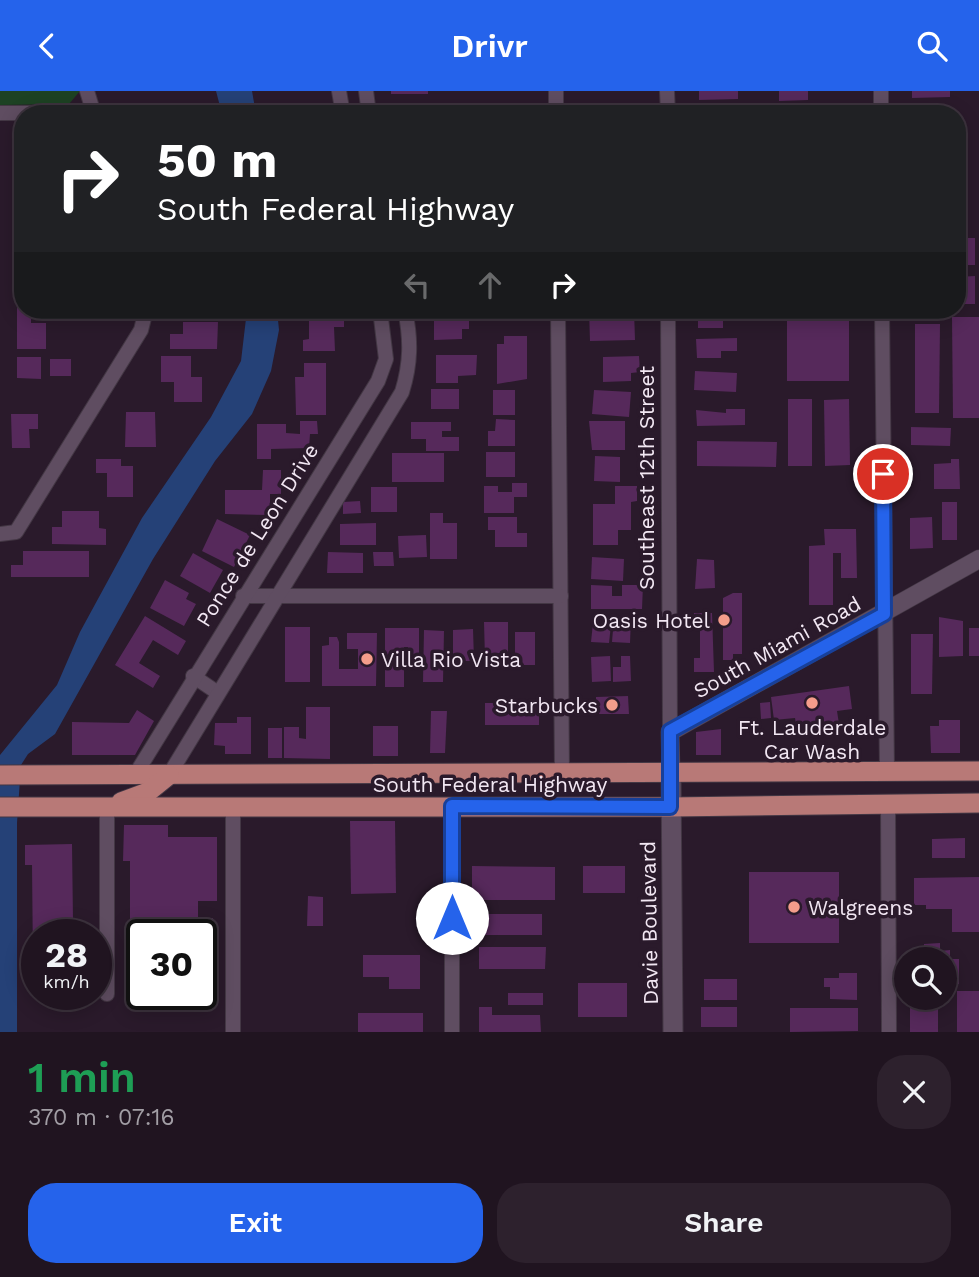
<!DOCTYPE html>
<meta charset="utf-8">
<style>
:root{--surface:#201420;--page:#2d212d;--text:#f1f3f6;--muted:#a29ea5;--line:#3d333e;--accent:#2563eb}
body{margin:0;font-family:"Work Sans",sans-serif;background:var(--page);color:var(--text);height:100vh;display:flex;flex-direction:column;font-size:26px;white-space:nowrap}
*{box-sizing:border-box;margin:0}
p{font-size:23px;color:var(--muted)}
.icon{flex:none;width:38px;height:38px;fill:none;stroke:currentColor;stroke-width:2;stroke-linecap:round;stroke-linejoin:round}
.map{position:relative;height:941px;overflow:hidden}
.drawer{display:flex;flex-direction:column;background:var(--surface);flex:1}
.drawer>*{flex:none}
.top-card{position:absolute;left:14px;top:14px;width:952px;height:214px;border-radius:28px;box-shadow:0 4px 18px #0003,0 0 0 2px var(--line);background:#202124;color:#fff;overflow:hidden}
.buttons{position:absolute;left:894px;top:856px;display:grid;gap:14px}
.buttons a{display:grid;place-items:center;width:63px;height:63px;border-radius:50%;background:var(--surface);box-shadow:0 4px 18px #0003,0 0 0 2px var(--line);font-size:35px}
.speed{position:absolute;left:21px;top:828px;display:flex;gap:14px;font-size:35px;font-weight:700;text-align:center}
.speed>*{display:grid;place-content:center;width:91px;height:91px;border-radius:50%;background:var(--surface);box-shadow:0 4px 18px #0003,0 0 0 2px var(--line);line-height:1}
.speed small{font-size:18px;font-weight:400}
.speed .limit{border:4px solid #111;border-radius:10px;background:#fff;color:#111}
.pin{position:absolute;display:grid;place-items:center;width:60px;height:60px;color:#fff;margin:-30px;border:4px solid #fff;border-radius:50%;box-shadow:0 2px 7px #0007}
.me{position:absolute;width:77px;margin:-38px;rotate:0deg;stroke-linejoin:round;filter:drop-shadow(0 0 5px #0008)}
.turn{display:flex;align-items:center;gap:24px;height:147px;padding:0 28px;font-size:32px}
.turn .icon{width:91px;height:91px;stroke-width:2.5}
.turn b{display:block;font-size:49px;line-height:60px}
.lanes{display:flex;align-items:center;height:66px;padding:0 28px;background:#0003;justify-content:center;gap:35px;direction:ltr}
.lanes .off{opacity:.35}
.round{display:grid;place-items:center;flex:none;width:74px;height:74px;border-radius:28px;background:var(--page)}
.summary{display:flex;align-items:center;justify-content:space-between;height:119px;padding:0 28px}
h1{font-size:42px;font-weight:600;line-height:52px;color:#1e9e55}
.action{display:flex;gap:14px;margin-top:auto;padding:14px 28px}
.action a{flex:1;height:80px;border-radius:28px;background:var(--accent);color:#fff;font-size:28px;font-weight:600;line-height:80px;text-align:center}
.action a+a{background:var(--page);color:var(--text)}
header{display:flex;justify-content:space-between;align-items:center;height:91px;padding:0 28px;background:var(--accent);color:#fff;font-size:32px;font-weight:600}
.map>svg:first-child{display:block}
.green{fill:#1d4223}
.water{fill:#254177}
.building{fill:#56295b;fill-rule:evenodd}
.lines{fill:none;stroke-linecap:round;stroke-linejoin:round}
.minor-casing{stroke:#433744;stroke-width:16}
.tertiary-casing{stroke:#433744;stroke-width:19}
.secondary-casing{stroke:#433744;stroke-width:21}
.primary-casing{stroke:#433744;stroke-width:21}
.minor{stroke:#5f4d61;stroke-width:14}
.tertiary{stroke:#5f4d61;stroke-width:18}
.secondary{stroke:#5f4d61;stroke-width:19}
.primary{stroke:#b87977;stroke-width:19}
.route-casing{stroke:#184099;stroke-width:18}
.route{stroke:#2563eb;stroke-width:12}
.poi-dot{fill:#f49d8b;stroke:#2a1a2b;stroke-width:2.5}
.labels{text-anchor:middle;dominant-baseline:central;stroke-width:7;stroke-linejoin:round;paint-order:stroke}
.street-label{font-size:21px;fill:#f2e7f3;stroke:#2a1a2b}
.poi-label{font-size:21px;fill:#f2e7f3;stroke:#2a1a2b;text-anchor:end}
</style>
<header><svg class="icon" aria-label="back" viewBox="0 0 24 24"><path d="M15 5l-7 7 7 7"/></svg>Drivr<svg class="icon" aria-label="search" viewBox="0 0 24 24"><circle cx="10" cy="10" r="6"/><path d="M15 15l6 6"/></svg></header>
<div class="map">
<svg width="979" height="941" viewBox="0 0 979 941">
<rect width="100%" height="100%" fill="#2a1a2b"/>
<!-- green -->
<path class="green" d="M0 0H80L69 13 0 14Z"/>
<!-- water -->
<g class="water">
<path d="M216 0H252L256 23H222Z"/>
<path d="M247 219H277L279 239 271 280 252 323 215 370 153 468 55 643 28 663 21 674 17 732V941H0V664L57 594 80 541 142 427 211 326 241 270Z"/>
</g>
<!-- building -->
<g class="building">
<rect x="391" y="0" width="37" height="3"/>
<path d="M699 0H738V8L699 9Z"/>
<path d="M779 0H808V9L779 10Z"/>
<path d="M912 0H950V6L912 7Z"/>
<path d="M754 15 755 23H698V16Z"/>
<path d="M780 15 849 16V23H780Z"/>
<rect x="13" y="67" width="10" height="44"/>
<rect x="957" y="147" width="18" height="27"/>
<rect x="16" y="148" width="7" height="12"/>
<path d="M17 166H23V210H16Z"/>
<path d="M975 185V213H957V186Z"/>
<path d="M17 215 31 219V232H46V258H17Z"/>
<path d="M179 219H218L219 227H179Z"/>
<path d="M430 219 469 221V238H462V248L434 249V225H430Z"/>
<rect x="498" y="219" width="28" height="9"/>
<path d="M589 219H634L635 249 590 250Z"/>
<rect x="698" y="219" width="25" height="18"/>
<rect x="787" y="219" width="62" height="71"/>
<path d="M309 220H344V236H334L335 260H303V249L309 248Z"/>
<path d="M952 226H979V327H953Z"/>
<path d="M183 231H218L217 258H170V243H183Z"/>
<path d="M915 233H940L939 322H915Z"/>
<path d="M504 245H527V288L497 293V253H504Z"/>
<path d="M737 247V260H721V267H697L696 248Z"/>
<path d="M436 264H477L476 284 458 285V292H436Z"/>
<path d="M161 265H191V286H202V311H174V291H161Z"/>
<path d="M639 265 640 281 631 282V290L603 291V266Z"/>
<path d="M17 266H41V288L17 287Z"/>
<rect x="50" y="268" width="21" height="17"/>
<path d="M304 272H326V324H296L295 286H304Z"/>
<path d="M695 280 737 282 736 301 694 299Z"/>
<rect x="431" y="298" width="28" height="20"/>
<rect x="493" y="299" width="22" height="25"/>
<path d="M594 299 631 301 629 326 592 323Z"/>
<rect x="788" y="308" width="24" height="67"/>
<path d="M849 308 850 374 825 375 824 309Z"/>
<path d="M726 318H745V334L697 335 696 319 726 322Z"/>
<path d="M126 321H155L156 356H125Z"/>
<path d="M11 323H38V338H29L30 357H12Z"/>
<path d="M496 328 515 329V355H488V340H495Z"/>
<path d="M300 330H317L318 343H310L309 357 271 358V368H257V333H286V342L300 343Z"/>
<path d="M589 330H625V359H592Z"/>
<path d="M411 331H451V340H442V346H459V360H426V348H411Z"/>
<path d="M911 336 951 337 950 355 911 354Z"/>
<path d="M697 350 777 351 776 376 697 375Z"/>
<rect x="486" y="361" width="29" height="25"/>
<rect x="392" y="362" width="52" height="29"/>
<path d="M595 365 620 366V391L594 390Z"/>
<path d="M96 368H121V375H133V406H107V382H96Z"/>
<path d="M951 368H959L960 398H934V373L951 372Z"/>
<path d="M263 379H281V403H270V424L225 423V399H262Z"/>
<path d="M512 392H527V406H514V422H484V395H498V401H512Z"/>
<path d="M615 395H637V410L631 411V439H618V454H593V413H615Z"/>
<rect x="371" y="396" width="26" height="25"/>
<path d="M360 410 361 422 343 423V411Z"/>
<rect x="942" y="411" width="15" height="38"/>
<path d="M62 420H99V437L106 438V454L52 453V436H62Z"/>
<path d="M430 422H443V432H457V468H430Z"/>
<path d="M488 426H517V442H527V456H495V439H488Z"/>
<path d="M932 426 933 457 910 458V427Z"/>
<path d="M217 428 250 444 234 476 202 460Z"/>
<path d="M376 432V454H340V433Z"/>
<path d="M824 438H856L857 487H841V462H833V514H809V455L825 454Z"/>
<path d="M426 444 427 466 399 467 398 445Z"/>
<path d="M23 460H89V486H11V474H23Z"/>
<path d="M328 461 363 462V482H327Z"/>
<path d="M373 461H393L394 475H374Z"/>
<path d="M193 462 223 479 210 502 180 485Z"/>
<path d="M592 466 624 468 623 490 591 488Z"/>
<path d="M697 468 714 469 715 497 695 498Z"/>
<path d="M165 489 189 502 186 508 196 513 184 535 150 517Z"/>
<path d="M591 494 612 495V505H622V494H643L642 518H591Z"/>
<path d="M733 502H742V563H733V569H723V507Z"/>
<path d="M694 522H712L714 581H694V567H700V537L694 536Z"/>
<path d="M145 525 186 550 178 564 153 549 139 572 160 585 153 597 115 574Z"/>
<path d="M614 526 631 527 630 552 612 551Z"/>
<path d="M939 526 963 530V565L939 566Z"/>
<path d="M484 531H508V567L485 568Z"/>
<path d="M593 532 611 534 609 552 591 551Z"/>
<rect x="285" y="536" width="25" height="55"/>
<path d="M385 537H419V567H408V556H404V596H385Z"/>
<rect x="969" y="537" width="10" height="28"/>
<path d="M473 538 474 570H453V539Z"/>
<path d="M424 539 444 540 443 591H423Z"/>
<rect x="515" y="541" width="20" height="33"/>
<path d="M347 542H377L376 595H322V555L329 554V546H337L339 551V578H358V558H347Z"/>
<path d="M911 543H933L932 603H911Z"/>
<path d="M610 565 611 590 592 591 591 566Z"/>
<path d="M621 565H630L631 590 613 591V576H621Z"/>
<path d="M849 595 852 618 837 620 839 633 797 639 795 627 774 629 771 606Z"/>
<path d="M628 605 629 623H596V606Z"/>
<path d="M770 611 771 627 761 628 760 612Z"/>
<rect x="485" y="612" width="54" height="22"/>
<path d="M306 616H330V668L284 667V636H299V647L306 648Z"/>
<path d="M137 619 154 630 135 664H72V631L129 632Z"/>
<path d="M431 620H447L445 662H430Z"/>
<path d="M237 626H251V663H225V655L214 654 215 632H237Z"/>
<path d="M939 629H960V662H931L930 635H939Z"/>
<rect x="373" y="635" width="25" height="30"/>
<rect x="268" y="637" width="14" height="30"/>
<path d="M721 638V664H696V641Z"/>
<path d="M350 730H395L396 802 351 803Z"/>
<path d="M124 734H168V746H217V810H198V827H213V911H130V770H123ZM142 844H201V903H142Z"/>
<path d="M965 747V767H932V748Z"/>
<path d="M72 753 73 830H57V844H37V873H33L32 774H25V754Z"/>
<path d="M472 775 555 776V809H472Z"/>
<rect x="583" y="775" width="42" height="27"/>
<rect x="749" y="781" width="90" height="71"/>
<path d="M979 786V841H952V818H926V814H914V787Z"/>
<path d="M308 805 323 806V835H307Z"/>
<rect x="480" y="823" width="62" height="21"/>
<path d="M940 852V860L950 859V868H959V893H945V868H917V864H924V853Z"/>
<path d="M479 856H546L545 878H479Z"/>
<path d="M363 864H420V898H389V886H363Z"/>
<path d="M839 882H857V909L830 908V896H824V887H839Z"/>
<rect x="704" y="888" width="33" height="21"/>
<rect x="578" y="892" width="49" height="34"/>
<rect x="957" y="900" width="22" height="41"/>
<rect x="508" y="902" width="35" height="12"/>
<rect x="910" y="906" width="28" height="35"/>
<path d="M479 916H492V924H540L541 941H479Z"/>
<rect x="701" y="916" width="36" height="20"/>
<path d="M790 917H858V940L790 941Z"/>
<rect x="358" y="922" width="65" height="19"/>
</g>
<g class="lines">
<!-- minor casing -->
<g class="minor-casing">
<g id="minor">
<path d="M87 0 94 23"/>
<path d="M339 0 343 23"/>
<path d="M366 0 369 23"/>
<path d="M556 0V23"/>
<path d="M667 0 668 23"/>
<path d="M881 0V23"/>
<path d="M0 22 668 21"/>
<path d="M558 219 562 682"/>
<path d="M668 219 670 641"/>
<path d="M882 219 887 680"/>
<path d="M0 443 16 441 141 239 146 219"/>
<path d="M243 505H561"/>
<path d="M193 585 218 602"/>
<path d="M135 684 378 290 386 268 380 219"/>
<path d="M169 684 402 301C411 272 411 248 405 219"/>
<path d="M888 713 889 941"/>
<path d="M452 715V941"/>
<path d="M233 716V941"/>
<path d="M107 903V716"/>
</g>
</g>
<!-- tertiary casing -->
<g class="tertiary-casing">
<path id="tertiary" d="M671 681 670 641 979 468"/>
</g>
<!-- secondary casing -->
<g class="secondary-casing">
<path id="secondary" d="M671 681 673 941"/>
</g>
<!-- primary casing -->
<g class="primary-casing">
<g id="primary">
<path d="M0 684 979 680"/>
<path d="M121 711 148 701 169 684"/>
<path d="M0 716H670L979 712"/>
</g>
</g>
<!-- minor -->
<use href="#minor" class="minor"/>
<!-- tertiary -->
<use href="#tertiary" class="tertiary"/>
<!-- secondary -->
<use href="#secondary" class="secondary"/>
<!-- primary -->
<use href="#primary" class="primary"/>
</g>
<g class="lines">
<!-- route casing -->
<g class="route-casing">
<path id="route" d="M452 827V715L670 716V640L884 523 883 383"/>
</g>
<!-- route -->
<use href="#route" class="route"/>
</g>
<!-- markers -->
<g class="poi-dot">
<circle cx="724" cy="529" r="7"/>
<circle cx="367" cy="568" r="7"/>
<circle cx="812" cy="612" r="7"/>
<circle cx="612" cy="614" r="7"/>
<circle cx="794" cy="816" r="7"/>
</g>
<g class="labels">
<!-- street labels -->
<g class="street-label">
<text transform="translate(646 387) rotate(-90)">Southeast 12th Street</text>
<text transform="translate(257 444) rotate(-58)">Ponce de Leon Drive</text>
<text transform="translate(777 556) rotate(-29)">South Miami Road</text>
<text x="490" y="693">South Federal Highway</text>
<text transform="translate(649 832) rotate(-91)">Davie Boulevard</text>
</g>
<!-- poi labels -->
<g class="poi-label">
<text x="710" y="529">Oasis Hotel</text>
<text x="381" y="568" text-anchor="start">Villa Rio Vista</text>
<text x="598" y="614">Starbucks</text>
<text x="812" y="636" text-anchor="middle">Ft. Lauderdale<tspan x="812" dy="24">Car Wash</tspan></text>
<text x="808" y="816" text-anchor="start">Walgreens</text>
</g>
</g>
</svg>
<div class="buttons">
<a><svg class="icon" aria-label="search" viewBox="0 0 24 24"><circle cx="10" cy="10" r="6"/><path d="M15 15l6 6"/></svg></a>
</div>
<div class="speed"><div>28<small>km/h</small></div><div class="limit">30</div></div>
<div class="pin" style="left:883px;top:383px;background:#d93025"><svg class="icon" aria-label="arrive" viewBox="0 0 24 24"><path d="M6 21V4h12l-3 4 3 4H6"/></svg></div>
<svg class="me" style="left:452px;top:827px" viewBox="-20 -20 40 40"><circle r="19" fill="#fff"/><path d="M0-13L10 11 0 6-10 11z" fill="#2563eb"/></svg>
<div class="top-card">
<div class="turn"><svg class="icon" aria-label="right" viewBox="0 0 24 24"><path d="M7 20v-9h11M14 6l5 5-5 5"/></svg><div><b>50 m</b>South Federal Highway</div></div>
<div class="lanes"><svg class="icon off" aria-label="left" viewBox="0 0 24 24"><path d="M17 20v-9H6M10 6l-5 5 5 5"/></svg><svg class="icon off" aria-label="ahead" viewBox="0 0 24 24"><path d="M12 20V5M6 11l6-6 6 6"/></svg><svg class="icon" aria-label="right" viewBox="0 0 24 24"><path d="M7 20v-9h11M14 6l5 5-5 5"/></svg></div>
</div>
</div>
<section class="drawer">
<div class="summary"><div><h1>1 min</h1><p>370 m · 07:16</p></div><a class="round"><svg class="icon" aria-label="close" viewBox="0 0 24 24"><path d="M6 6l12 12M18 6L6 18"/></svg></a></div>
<div class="action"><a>Exit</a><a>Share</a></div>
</section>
